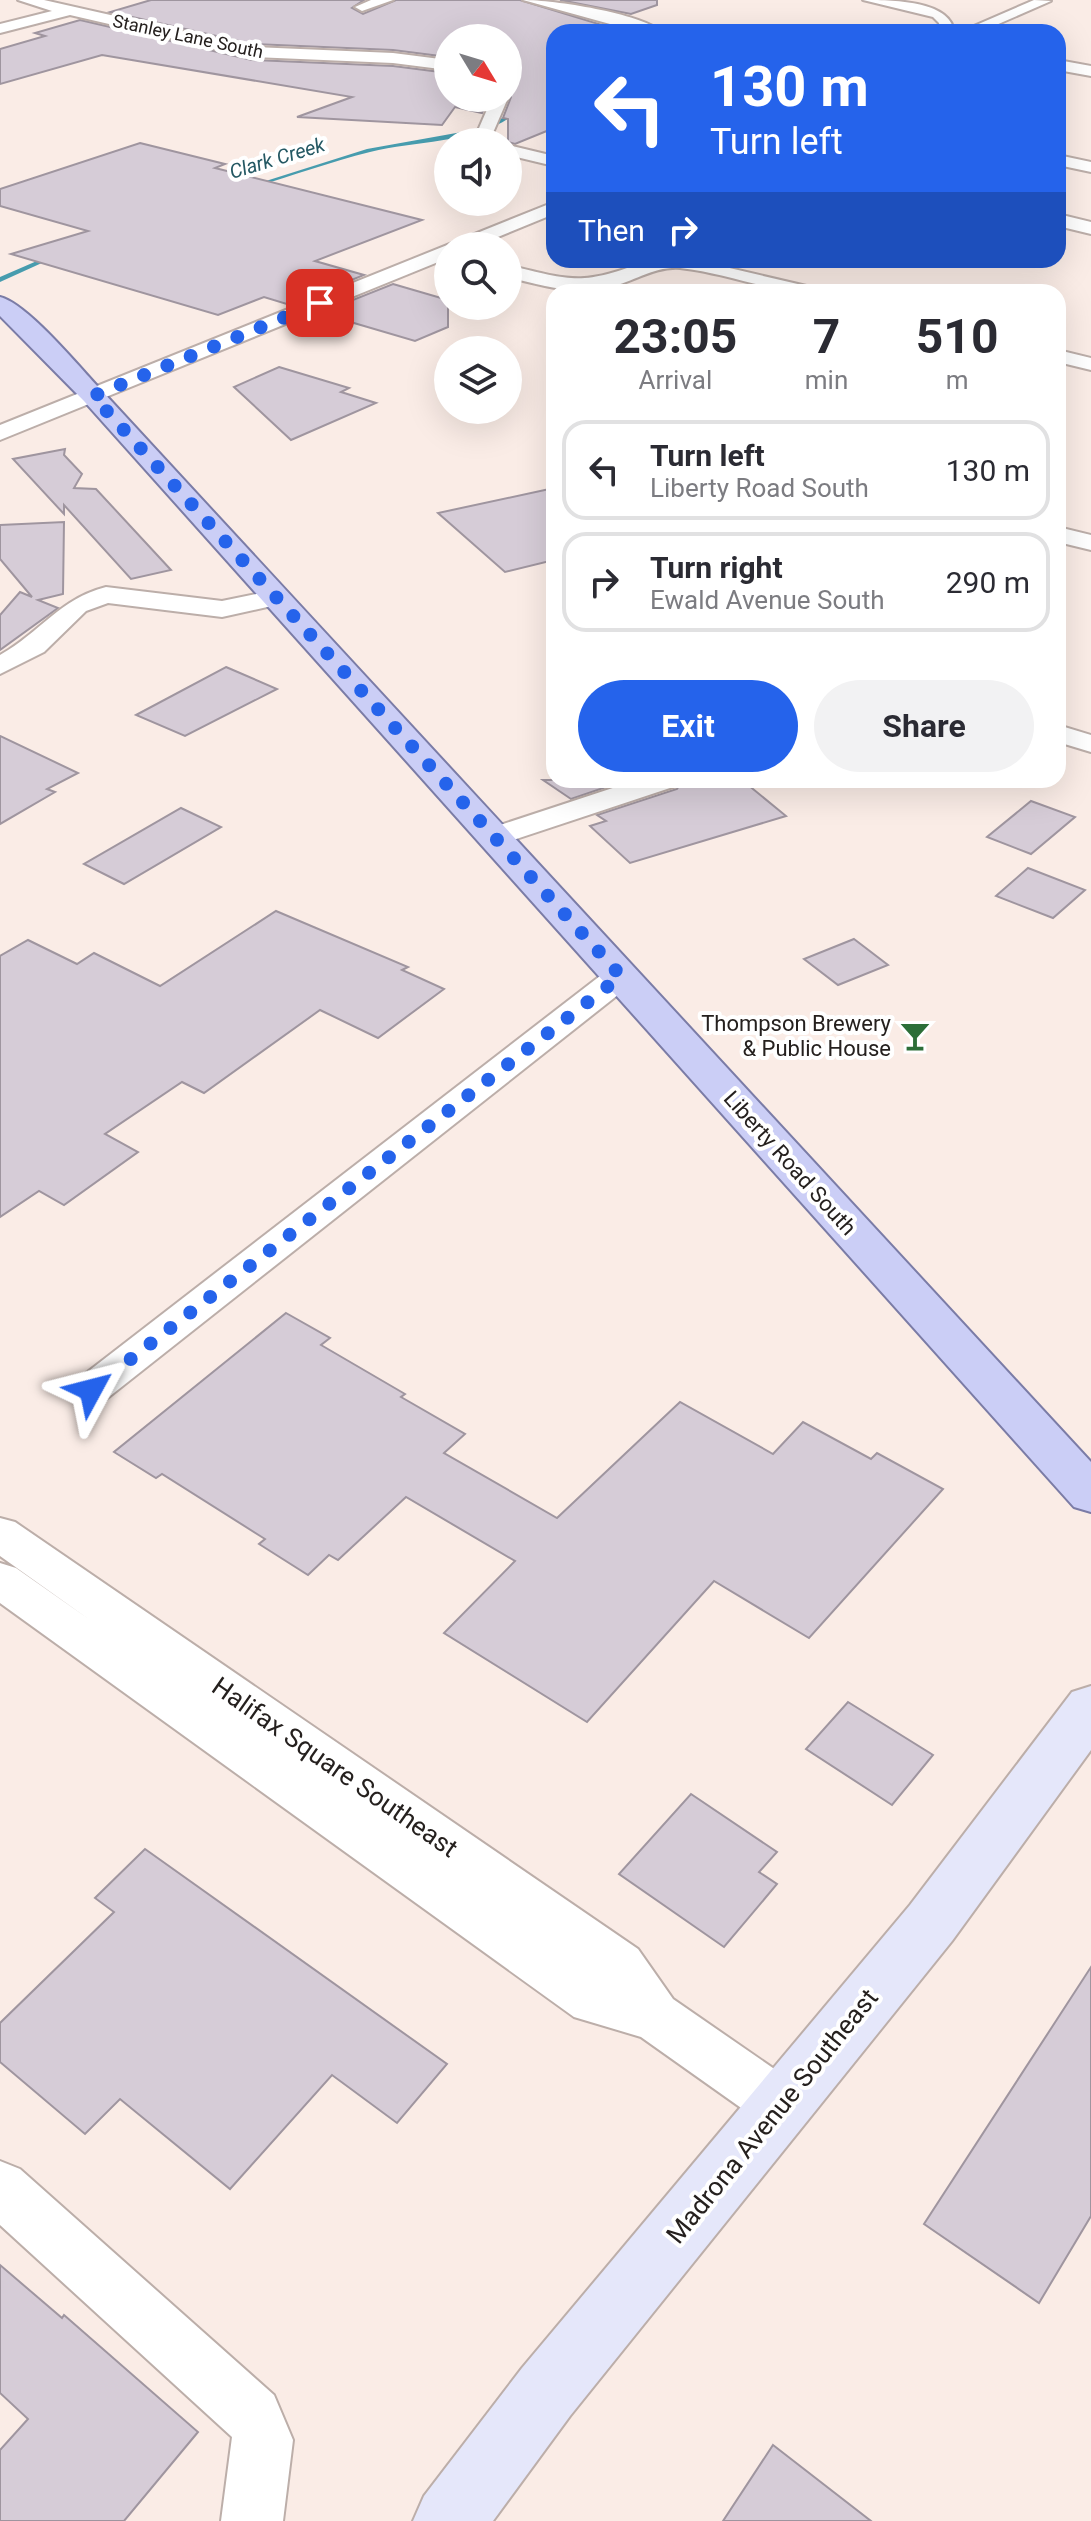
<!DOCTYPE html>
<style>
:root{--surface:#fff;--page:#f2f2f3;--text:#2b2b33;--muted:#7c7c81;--line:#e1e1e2;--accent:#2563eb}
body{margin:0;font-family:Roboto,sans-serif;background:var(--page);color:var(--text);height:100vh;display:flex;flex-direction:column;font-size:30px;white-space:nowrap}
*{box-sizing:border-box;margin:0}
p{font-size:26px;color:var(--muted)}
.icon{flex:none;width:44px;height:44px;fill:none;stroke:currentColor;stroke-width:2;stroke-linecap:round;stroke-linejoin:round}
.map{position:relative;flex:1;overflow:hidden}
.panel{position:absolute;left:546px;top:284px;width:520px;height:504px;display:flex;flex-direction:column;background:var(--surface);border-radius:24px;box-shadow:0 8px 32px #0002}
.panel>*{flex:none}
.guide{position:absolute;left:546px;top:24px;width:520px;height:244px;border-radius:24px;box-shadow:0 8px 32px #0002;background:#2563eb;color:#fff;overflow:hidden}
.needle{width:52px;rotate:128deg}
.tools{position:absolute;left:434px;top:24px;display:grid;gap:16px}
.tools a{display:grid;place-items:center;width:88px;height:88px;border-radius:50%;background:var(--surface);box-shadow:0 8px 32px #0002;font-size:40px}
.pin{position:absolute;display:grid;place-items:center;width:68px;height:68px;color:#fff;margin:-34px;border-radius:16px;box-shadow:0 4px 12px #0006}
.me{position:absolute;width:88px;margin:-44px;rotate:52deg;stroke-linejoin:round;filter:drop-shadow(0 0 6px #0008)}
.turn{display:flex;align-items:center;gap:28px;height:168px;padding:0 32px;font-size:36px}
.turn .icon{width:104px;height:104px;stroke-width:2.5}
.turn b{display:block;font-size:56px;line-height:68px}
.then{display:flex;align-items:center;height:76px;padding:0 32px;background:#0003;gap:16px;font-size:30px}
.eta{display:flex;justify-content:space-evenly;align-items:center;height:136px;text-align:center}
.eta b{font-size:48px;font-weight:700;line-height:56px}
.cta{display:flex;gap:16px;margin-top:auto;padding:16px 32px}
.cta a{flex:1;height:92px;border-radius:48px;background:var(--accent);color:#fff;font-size:32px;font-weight:700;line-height:92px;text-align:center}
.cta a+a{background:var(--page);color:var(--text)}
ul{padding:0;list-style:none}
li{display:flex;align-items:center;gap:24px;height:100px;margin:0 16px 12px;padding:0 16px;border:4px solid var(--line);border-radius:24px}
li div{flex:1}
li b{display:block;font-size:30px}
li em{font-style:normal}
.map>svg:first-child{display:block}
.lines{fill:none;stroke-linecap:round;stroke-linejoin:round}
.stream{fill:#479cae;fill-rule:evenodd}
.building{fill:#d6ccd7;stroke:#9f959f;stroke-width:2}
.minor-casing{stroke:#bcaea9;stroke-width:4}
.secondary-casing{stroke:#bcaea9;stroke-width:4}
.primary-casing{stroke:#7b7ca6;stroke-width:4}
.minor{fill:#fff;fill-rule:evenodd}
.secondary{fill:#e5e7fa;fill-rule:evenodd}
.primary{fill:#cbcef6;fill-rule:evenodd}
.route{stroke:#2563eb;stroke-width:14;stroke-dasharray:0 25.2}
.labels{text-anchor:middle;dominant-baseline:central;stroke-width:8;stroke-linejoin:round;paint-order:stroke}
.far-street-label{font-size:18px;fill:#25201e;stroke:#fff}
.far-water-label{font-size:20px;font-style:italic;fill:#245863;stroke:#fff}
.poi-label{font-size:22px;fill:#25201e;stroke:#fff;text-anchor:end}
.street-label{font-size:22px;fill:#25201e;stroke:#fff}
.near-street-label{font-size:26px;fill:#25201e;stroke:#fff}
</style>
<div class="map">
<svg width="1091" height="2521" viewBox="0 0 1091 2521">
<rect width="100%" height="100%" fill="#faece6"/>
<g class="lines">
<!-- stream -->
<g class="stream">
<path d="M607 0H614L580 20V32H574L575 18Z"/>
<path d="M519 106 521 109C480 145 420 139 370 152 330 162 291 176 252 188L247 187 367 149 473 130 505 117Z"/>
<path d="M53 254 55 257 0 282V277Z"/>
</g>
</g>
<!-- building -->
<g class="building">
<path d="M151 0H364L352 8 363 14 396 0H520L602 25 582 32H554V128L515 144 508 142V119L503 118 511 97 508 38H448V57L393 50 252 44 110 12Z"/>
<path d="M560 0H657V5L631 14Z"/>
<path d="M80 20 252 60 393 66 448 73V98H489L482 113 455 107 442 125 297 117 352 97 102 55 0 84V49L45 36 35 33Z"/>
<path d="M140 143 225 164 215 168 422 220 315 261 364 275 290 305 264 297 218 315 11 254 88 231 0 206V189Z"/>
<path d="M393 284 448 300V327L415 341 320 313Z"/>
<path d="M279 367 349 388 341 392 376 403 291 440 234 387Z"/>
<path d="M65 449 64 455 82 474 74 488 96 489 171 570 131 579 64 505V514L13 459Z"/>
<path d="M554 488V560L505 572 438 513Z"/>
<path d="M64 522 63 594 38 600 58 608 0 650V615L20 592 32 597 0 559V525Z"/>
<path d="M226 667 277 689 185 736 136 715Z"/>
<path d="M0 736 78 773 47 789 55 792 0 824Z"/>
<path d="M543 780H627L571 799Z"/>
<path d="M683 780H742L786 816 630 863 590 826 606 821 597 815 677 789Z"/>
<path d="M1031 801 1075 817 1031 854 987 837Z"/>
<path d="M181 808 221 827 124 884 84 864Z"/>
<path d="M1028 868 1085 890 1053 918 996 896Z"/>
<path d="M276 911 408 967 402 970 444 989 378 1038 320 1010 204 1093 182 1082 105 1134 138 1152 64 1205 39 1191 0 1217V956L28 940 77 964 94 953 160 986Z"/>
<path d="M854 939 888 965 838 985 804 959Z"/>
<path d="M286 1313 330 1338 321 1345 405 1394 401 1397 465 1434 444 1453 557 1518 680 1402 773 1454 803 1422 871 1459 877 1453 943 1489 809 1638 714 1581 587 1722 444 1633 515 1561 406 1497 338 1560 329 1555 308 1575 259 1544 265 1539 162 1474 156 1478 114 1452Z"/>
<path d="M848 1702 933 1755 892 1805 806 1749Z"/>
<path d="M691 1794 777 1852 759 1872 777 1884 724 1947 619 1874Z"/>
<path d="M145 1849 447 2064 397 2123 332 2075 230 2189 120 2099 85 2134 0 2062V2023L114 1912 95 1898Z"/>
<path d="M1091 1967V2216L1039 2303 924 2224Z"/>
<path d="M0 2265 62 2318 64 2315 198 2432 124 2521H0V2450L28 2419 0 2393Z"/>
<path d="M773 2445 871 2521H723Z"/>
</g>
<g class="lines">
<!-- minor casing -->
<g class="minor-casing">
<g id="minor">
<path d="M18 0H44L252 47 393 53 448 60V70L393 63 252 57 70 15 0 33V24L52 11Z"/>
<path d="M371 0H393L362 11 355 7Z"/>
<path d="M523 0C554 0 640 13 662 32H639Z"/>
<path d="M863 0C890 0 951 0 954 32H940L939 23 933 17Z"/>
<path d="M1034 0 1051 1 980 32H960Z"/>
<path d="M1058 60 1091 66V76L1058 70Z"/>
<path d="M492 98H508L492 135 496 142H480L476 135Z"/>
<path d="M508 145 554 156V166L508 155Z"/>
<path d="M1058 155 1091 162V172L1058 165Z"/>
<path d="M554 202V214L476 246H448V258L0 440V425Z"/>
<path d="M1058 214 1091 222V234L1058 226Z"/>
<path d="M649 260H695L815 288 818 292C765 292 728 273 680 268 655 266 633 282 610 287 574 295 543 286 508 277V265C576 282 583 285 649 260Z"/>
<path d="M1058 350 1091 358V370L1058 362Z"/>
<path d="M1058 527 1091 535V550L1058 542Z"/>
<path d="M106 587 222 601 276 590 289 598 285 603 222 617 108 603 86 611 44 652 0 674V655C41 632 59 599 106 587Z"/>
<path d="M1058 725 1091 735V752L1058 742Z"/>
<path d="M637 780H680L676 786 504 843H482L478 837 482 831Z"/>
<path d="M621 966 633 969 637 976 633 983 105 1400 91 1404 77 1400 71 1390 77 1380 609 969Z"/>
<path d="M0 1518 15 1522 638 1949 673 1999 799 2086 807 2104 799 2122 780 2130 761 2122 641 2037 574 2017 0 1603V1563L16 1568 90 1620 0 1556Z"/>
<path d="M0 2161 20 2169 274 2395 293 2440 283 2521H221L232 2437 0 2225Z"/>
</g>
</g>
<!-- secondary casing -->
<g class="secondary-casing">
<path id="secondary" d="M1091 1686V1750L952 1941 570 2416 493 2521H413L424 2496 522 2368 910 1905 1072 1692Z"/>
</g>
<!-- primary casing -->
<g class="primary-casing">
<path id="primary" d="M0 297C28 304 80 368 102 391L1091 1462V1512L1074 1507 84 401 0 316Z"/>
</g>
<!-- minor -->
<use href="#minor" class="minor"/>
<!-- secondary -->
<use href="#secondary" class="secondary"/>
<!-- primary -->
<use href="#primary" class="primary"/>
</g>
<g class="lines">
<!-- route -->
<path class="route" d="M91 1390 621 976 93 396 320 303"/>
</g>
<!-- icons -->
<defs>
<g id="bar-bare" transform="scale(2.4)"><path d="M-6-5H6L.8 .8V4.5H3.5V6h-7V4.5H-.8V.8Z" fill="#2c6e38" stroke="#fff" stroke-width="2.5" paint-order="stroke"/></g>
</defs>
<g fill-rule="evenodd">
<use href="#bar-bare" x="915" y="1036"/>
</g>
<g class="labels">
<!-- far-street labels -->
<g class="far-street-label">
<text transform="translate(188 36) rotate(12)">Stanley Lane South</text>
</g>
<!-- far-water labels -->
<g class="far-water-label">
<text transform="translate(277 158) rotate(-17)">Clark Creek</text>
</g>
<!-- poi labels -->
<g class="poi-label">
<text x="891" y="1023">Thompson Brewery<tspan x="891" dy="25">&amp; Public House</tspan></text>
</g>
<!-- street labels -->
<g class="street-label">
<text transform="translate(790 1163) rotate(48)">Liberty Road South</text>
</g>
<!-- near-street labels -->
<g class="near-street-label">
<text transform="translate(335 1767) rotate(35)">Halifax Square Southeast</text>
<text transform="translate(772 2116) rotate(-51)">Madrona Avenue Southeast</text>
</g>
</g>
</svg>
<div class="tools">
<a><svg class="needle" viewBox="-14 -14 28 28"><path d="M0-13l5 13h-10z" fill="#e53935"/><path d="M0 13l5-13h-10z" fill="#7c7c81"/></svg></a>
<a><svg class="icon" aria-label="sound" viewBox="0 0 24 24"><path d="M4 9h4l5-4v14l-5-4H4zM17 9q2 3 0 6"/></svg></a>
<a><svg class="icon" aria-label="search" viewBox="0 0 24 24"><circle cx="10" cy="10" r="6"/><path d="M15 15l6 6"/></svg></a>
<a><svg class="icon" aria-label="layers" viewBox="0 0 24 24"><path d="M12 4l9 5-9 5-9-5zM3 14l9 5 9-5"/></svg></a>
</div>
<div class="pin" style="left:320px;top:303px;background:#d93025"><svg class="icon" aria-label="arrive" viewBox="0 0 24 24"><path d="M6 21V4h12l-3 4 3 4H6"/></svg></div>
<svg class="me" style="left:91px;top:1390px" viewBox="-20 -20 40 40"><path d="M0-17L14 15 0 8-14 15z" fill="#2563eb" stroke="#fff" stroke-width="4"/></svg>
<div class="guide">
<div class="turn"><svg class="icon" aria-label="left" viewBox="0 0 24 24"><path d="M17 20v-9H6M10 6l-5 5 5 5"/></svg><div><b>130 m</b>Turn left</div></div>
<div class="then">Then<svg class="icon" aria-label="right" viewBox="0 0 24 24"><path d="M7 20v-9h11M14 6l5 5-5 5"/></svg></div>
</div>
<section class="panel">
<div class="eta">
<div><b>23:05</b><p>Arrival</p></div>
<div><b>7</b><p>min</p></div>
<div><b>510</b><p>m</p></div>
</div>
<ul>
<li><svg class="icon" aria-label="left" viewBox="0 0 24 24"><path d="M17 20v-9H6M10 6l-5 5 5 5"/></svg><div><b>Turn left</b><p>Liberty Road South</p></div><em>130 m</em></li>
<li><svg class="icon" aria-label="right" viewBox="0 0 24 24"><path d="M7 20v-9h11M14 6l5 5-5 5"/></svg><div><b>Turn right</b><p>Ewald Avenue South</p></div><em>290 m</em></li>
</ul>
<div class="cta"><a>Exit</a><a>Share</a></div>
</section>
</div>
